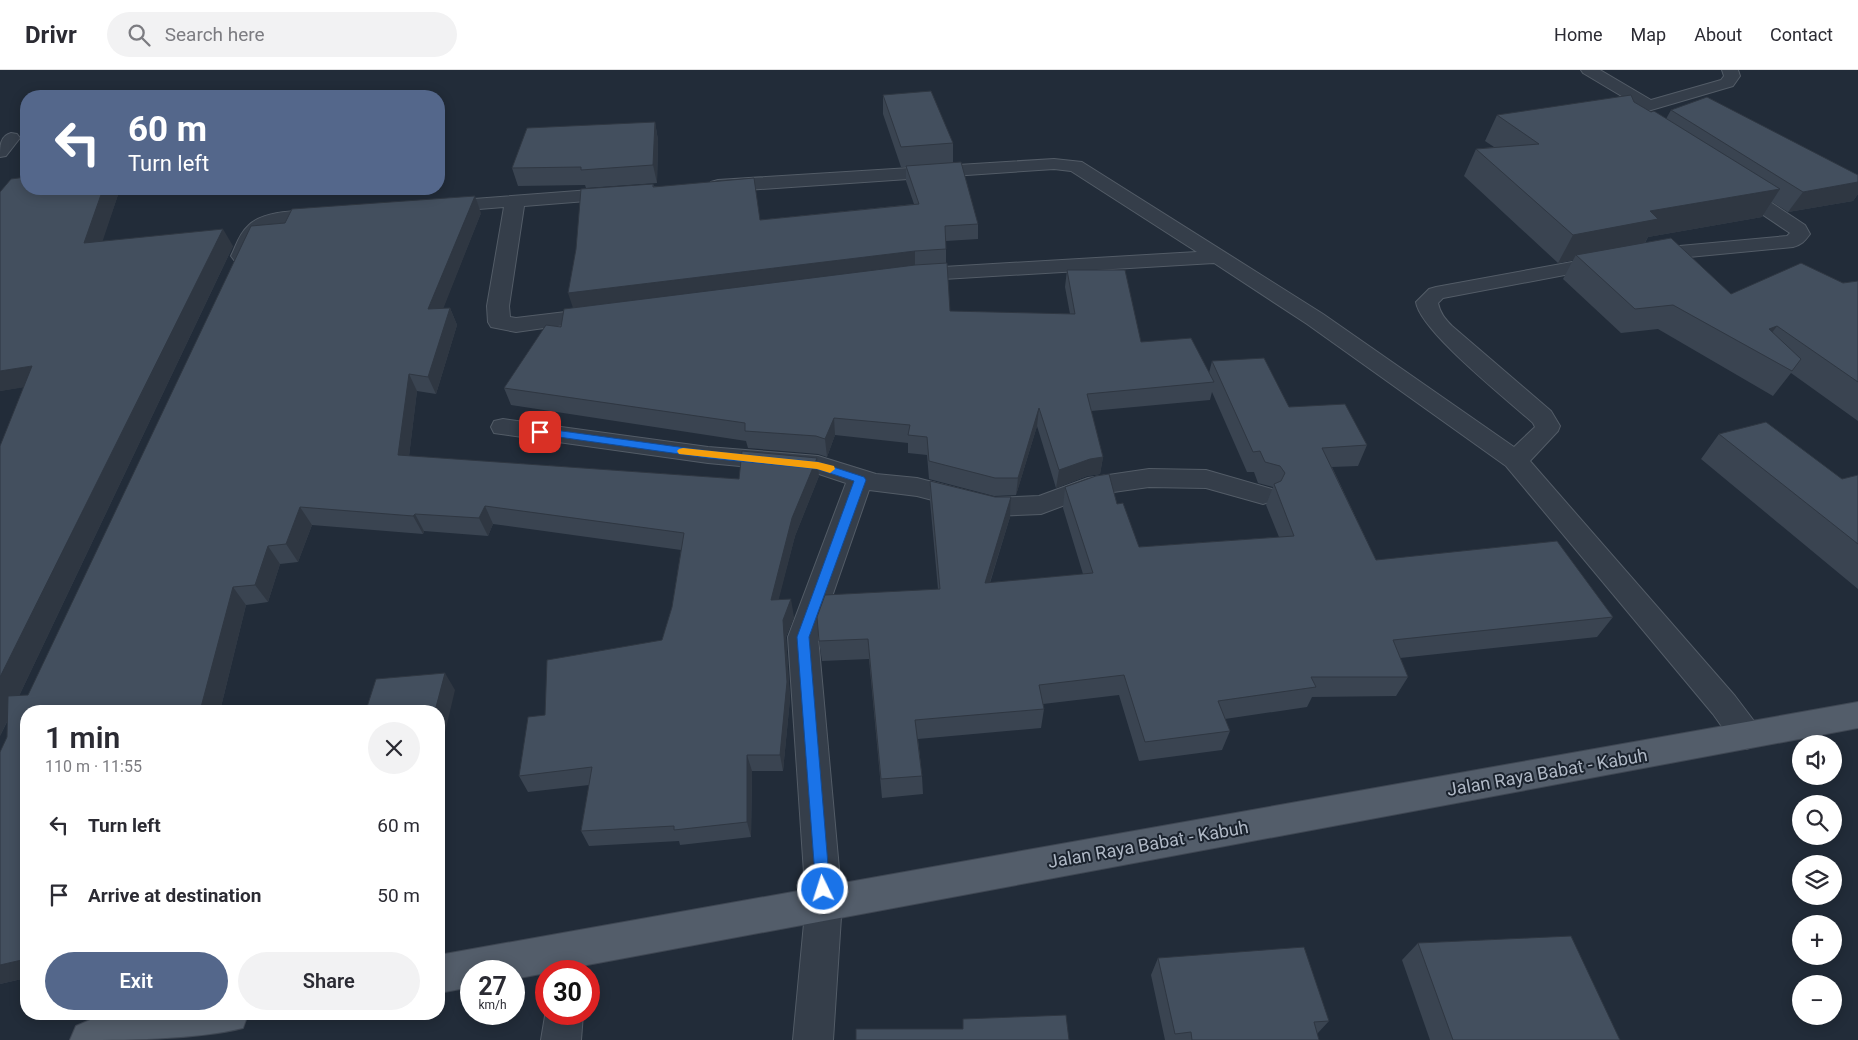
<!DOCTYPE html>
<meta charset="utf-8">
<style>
:root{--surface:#fff;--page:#f2f2f3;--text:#2b2b33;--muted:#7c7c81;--line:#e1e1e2;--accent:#54678b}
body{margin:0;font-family:Roboto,sans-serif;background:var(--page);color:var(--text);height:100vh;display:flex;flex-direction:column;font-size:19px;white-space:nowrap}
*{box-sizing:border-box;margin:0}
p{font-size:16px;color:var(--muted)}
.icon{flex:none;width:28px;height:28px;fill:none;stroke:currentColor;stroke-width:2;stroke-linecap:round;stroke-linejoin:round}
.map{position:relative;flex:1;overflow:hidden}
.sheet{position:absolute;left:20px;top:635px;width:425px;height:315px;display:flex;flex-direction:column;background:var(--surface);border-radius:20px;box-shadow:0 2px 12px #0003}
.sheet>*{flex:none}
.top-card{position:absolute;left:20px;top:20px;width:425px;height:105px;border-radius:20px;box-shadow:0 2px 12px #0003;background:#54678b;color:#fff;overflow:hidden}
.buttons{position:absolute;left:1792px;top:665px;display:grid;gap:10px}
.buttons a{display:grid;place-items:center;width:50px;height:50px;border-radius:50%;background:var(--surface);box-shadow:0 2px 12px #0003;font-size:25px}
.speed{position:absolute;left:460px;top:890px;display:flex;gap:10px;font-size:25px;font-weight:700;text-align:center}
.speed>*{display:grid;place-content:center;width:65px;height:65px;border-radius:50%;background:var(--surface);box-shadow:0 2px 12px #0003;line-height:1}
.speed small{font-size:12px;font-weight:400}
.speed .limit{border:8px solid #d22;background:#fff;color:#111}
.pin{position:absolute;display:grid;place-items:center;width:42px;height:42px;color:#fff;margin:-21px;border-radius:10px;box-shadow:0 2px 8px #0006}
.me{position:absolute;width:55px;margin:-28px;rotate:356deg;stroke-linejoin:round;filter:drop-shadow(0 0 4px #0008)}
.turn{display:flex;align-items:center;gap:18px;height:105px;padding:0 25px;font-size:22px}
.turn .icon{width:65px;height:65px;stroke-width:2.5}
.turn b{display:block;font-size:35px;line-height:42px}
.round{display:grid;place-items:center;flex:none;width:52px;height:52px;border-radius:26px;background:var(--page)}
.overview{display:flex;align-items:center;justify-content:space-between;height:85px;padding:0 25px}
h1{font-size:30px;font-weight:600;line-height:38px}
.cta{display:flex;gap:10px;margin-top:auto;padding:10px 25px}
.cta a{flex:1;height:58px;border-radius:30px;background:var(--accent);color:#fff;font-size:20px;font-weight:600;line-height:58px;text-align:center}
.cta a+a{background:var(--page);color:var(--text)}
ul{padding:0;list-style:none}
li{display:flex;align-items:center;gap:15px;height:70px;padding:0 25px}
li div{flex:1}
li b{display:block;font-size:19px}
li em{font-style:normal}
header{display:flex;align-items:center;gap:30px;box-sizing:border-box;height:70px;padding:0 25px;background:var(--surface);border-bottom:1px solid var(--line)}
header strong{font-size:24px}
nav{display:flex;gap:28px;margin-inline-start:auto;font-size:18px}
.search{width:350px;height:45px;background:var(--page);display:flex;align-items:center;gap:12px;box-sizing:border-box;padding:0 18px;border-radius:28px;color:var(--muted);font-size:19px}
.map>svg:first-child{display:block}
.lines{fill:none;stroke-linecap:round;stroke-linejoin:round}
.minor-casing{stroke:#535c67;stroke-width:2}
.primary-casing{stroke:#3f4753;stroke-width:2}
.minor{fill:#353e4a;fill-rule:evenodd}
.primary{fill:#535d6a;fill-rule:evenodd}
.wall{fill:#3a4451}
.shaded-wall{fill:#2f3742}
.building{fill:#434f5e;stroke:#2f3742}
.route{fill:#1a73e8;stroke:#114b97}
.slow{fill:#f59e0b}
.labels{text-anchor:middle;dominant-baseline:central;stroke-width:4;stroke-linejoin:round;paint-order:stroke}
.near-street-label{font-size:18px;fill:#b0b9c6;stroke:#1b232e}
</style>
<header>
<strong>Drivr</strong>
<div class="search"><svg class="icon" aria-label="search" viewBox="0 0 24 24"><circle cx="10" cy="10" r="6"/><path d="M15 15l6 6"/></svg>Search here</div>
<nav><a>Home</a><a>Map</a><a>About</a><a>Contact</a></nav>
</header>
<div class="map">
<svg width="1858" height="970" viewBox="0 0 1858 970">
<rect width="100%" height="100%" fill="#222c39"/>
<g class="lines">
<!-- minor casing -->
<g class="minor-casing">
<g id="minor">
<path d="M1581 0H1600L1651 30 1721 10 1724 6 1722 0H1738L1740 6 1733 16 1634 45 1645 55 1642 59C1631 61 1621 54 1615 45L1620 38 1635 34 1583 3Z"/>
<path d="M11 63 17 64 20 68 6 86 0 87C0 76 0 66 11 63Z"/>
<path d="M1054 89 1082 92 1323 244 1514 377 1535 357 1533 353C1508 330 1420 261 1416 232L1429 219 1436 217 1605 186 1612 188 1615 192 1612 196 1443 228 1438 233C1440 243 1445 249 1452 256L1551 341 1560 356 1558 361 1530 391 1735 626 1757 655 1762 665 1757 675 1746 679 1735 675 1713 644 1506 396 1307 254 1214 193 910 211 903 209 900 205 903 201 910 199 1197 182 1071 101 1054 99 718 122 711 120 709 116 711 112 718 110Z"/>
<path d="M1736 112 1743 114 1805 155 1810 164C1805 171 1801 175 1793 177L1647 191 1640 189 1637 185 1640 181 1647 179 1787 166 1790 163 1729 122 1727 118 1729 114Z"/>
<path d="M617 118 624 120 626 124 624 128 524 136 509 236 510 247 516 248 599 238 607 239 610 244 607 249 516 262 491 257 488 252 487 236 504 137 441 142 434 140 432 136 434 132Z"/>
<path d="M326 139 333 141 336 145 333 149 278 155 266 160 261 165 248 190 241 192 234 190 231 186C236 176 239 164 248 156 264 139 304 141 326 139Z"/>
<path d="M503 349 708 377 818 386 876 404 917 408 994 428 1039 426 1088 408 1149 399 1206 400 1272 419 1276 425 1272 431 1263 434 1206 418 1149 417 1092 425 1041 444 994 446 917 426 869 420 818 567 842 832 833 970H793L806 832 788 567 846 413 816 403 708 393 494 363 491 357 494 351Z"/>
<path d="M546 940V944H583L581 970H541Z"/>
</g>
</g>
<!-- primary casing -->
<g class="primary-casing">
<g id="primary">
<path d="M1858 632V658L555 901H546V903L514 909V901H471V917L439 923V885Z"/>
<path d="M126 944H248L243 958C195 970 123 970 70 970L76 956 90 950Z"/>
</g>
</g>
<!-- minor -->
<use href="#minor" class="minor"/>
<!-- primary -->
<use href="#primary" class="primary"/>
</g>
<!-- wall -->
<g class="wall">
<path d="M883 25 953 73V93L978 154V169L946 171V193L950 241 1070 244 1065 217 1067 200 1141 272 1209 303 1212 291 1289 337 1367 375 1358 396 1332 397 1376 490 1613 547 1597 567 1400 588 1408 607 1396 626 1312 627 1307 637 1225 649 1230 661 1222 680 1139 691 1119 625 1043 634 1044 639 1041 658 918 669 922 706 923 724 882 728 869 589 822 591 819 571 938 519 930 431V411L995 427H1011L1010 447 990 513 1083 504 1063 438 1065 417 1117 434 1139 477 1279 467 1266 435 1273 417 1258 413 1254 402H1247L1212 322 1210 330 1091 341 1103 387 1100 404 1087 406 1056 418 1037 356 1016 425 994 426 929 409 927 385 908 383V373L835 365 827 387 818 384 748 378 746 371 511 335 504 318 561 257 653 114 654 116 760 150 914 134 906 111V97H901L883 44Z"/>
<path d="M1634 32 1651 42 1666 49 1671 40 1858 105V124L1853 131 1788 142 1772 132 1762 147 1648 167 1645 173 1731 224 1843 213 1858 211V351L1791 303 1773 326 1658 259 1621 263 1563 209 1573 190 1558 193 1464 106 1476 79 1494 77 1485 71 1497 45Z"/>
<path d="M655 52 658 70 657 113 586 118 585 115 518 116 512 98Z"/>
<path d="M26 119H120L102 171 233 176 19 626 28 625 481 143 443 238H450L457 255 436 324 417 321 409 386 739 409 819 406 795 466 778 530 794 547 786 567 790 629 783 701H752L751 767 680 775 679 771 589 776 581 761 589 715 528 722 519 706 545 645 662 570 672 537 681 480 493 454 488 466 424 461 423 464 312 455 298 492 280 494 268 532 246 535 220 641H26V908L0 914 8 650 0 666 23 317 0 321V122Z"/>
<path d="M1719 364 1842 409 1858 405V519L1701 389Z"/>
<path d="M1418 873 1620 970H1430L1402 890Z"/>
<path d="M1158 888 1329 951 1317 964 1319 970H1165L1151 905Z"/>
</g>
<!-- shaded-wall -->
<g class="shaded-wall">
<path d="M655 52 658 70 657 113 653 95Z"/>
<path d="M1858 112V124L1853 131 1788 142 1803 122Z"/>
<path d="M103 119H120L96 191 84 173Z"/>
<path d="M1780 119 1762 147 1648 167 1642 177 1576 185 1573 190 1558 193 1573 165 1650 141Z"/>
<path d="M475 126 481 143 436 257 428 239Z"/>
<path d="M223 159 233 176 0 666V607Z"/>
<path d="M915 181V196L573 238 568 223Z"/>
<path d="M450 238 457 255 436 324 428 307Z"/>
<path d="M1777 256 1759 280 1769 259Z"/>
<path d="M32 296 46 314 0 321V301Z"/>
<path d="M409 304 417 321 407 403 398 385Z"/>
<path d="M1039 338 1037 356 1016 425 1018 408Z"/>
<path d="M834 348 835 365 827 387 825 369Z"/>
<path d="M1103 387 1100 404 1087 406 1056 418 1059 400 1090 389Z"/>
<path d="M817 388 819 406 795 466 774 548 771 530 792 448Z"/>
<path d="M1011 427 1010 447 983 534 985 513Z"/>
<path d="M485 436 493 454 488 466 479 448Z"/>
<path d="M300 437 312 455 298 492 286 474Z"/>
<path d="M415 444 424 461 423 464 413 446Z"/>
<path d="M268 476 280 494 268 532 255 515Z"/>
<path d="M233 517 246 535 220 641H200Z"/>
<path d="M791 529 794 547 786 567 790 629 783 701 780 685 783 550Z"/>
<path d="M445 603 455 620 439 688V641H435Z"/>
<path d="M747 685 752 701 751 767 747 752Z"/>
<path d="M26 889V908L0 914V895Z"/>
</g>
<!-- building -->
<g class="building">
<path d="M931 21 953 73 901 77 883 25Z"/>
<path d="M1631 25 1634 32 1651 42 1654 41 1780 119 1650 141 1658 149 1573 165 1476 79 1539 74 1497 45Z"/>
<path d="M1707 27 1858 105V112L1803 122 1671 40Z"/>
<path d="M655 52 653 95 581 100V97L512 98 527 58Z"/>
<path d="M961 92 978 154 945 156 946 179 915 181 568 223 576 179 581 119 653 114V117L754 108 760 150 919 134 906 96Z"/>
<path d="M26 107V119H103L84 173 223 159 0 607V376L32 296 0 301V122L11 109Z"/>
<path d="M475 126 428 239 450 238 428 307 409 304 398 385 739 409 742 381 817 388 792 448 771 530 791 529 783 550 787 612 780 685H747V752L674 760V756L581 761 592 697 519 706 528 647 545 645 547 590 662 570 672 537 684 463 485 436 479 448 415 444 413 446 300 437 286 474 268 476 255 515 233 517 200 641H26V889L0 895V682L7 667 8 626 28 625 251 156 285 153 292 139Z"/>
<path d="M1671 168 1731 224 1801 193 1843 213 1858 211V312L1777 256 1769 259 1801 289 1792 301 1673 235 1635 239 1576 185Z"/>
<path d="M947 193 950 241 1075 244 1067 200H1125L1141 272 1191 268 1214 312 1087 324 1103 387 1090 389 1059 400 1039 338 1018 408H995L929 391 927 367 908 365 910 355 834 348 825 369 816 366 745 361V353L504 318 546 255 561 257 564 239 915 195Z"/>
<path d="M1264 288 1289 337 1345 334 1367 375 1322 378 1376 490 1557 471 1613 547 1393 570 1408 607H1311L1316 617 1218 631 1230 661 1145 672 1124 605 1039 615 1044 639 915 650 922 706 881 709 868 569 819 571 817 547 825 525 940 519 930 411 995 427H1011L985 513 1093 503 1065 417 1096 406 1109 404 1117 434 1123 433 1139 477 1294 466 1274 414 1281 411 1285 403 1280 396 1265 392 1260 381 1253 382 1212 291Z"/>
<path d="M1766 352 1842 409 1858 405V474L1719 364Z"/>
<path d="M445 603 435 641H335L367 637 376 609Z"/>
<path d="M1571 866 1620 970H1453L1418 873Z"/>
<path d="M1304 877 1329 951 1314 952 1319 970H1192L1191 962 1175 964 1158 888Z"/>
<path d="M1066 945 1069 970H856V959H963V949Z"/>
</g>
<!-- route -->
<path class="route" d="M540 358 708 381 818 392 864 407 866 410 809 567 830 819 828 824 823 826 818 824 816 819 797 567 854 411 817 399 708 388 537 364V359Z"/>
<!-- slow -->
<path class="slow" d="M683 378 818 392 834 396 835 399 830 403 817 399 679 384 677 381 679 379Z"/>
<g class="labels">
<!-- near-street labels -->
<g class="near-street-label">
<text transform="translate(1547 702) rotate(-10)">Jalan Raya Babat - Kabuh</text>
<text transform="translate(1148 774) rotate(-10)">Jalan Raya Babat - Kabuh</text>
</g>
</g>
</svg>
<div class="buttons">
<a><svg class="icon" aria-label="sound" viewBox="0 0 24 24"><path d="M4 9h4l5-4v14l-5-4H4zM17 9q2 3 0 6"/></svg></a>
<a><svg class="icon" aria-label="search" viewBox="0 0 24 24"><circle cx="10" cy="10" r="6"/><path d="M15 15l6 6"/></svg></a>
<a><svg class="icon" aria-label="layers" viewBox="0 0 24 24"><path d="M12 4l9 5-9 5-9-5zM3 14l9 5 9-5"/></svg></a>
<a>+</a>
<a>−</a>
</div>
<div class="speed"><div>27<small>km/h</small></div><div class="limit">30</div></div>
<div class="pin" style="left:540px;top:362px;background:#d93025"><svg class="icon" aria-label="arrive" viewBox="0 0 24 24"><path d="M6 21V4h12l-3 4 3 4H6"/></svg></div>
<svg class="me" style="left:823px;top:819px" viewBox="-20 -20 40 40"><circle r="17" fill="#1a73e8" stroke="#fff" stroke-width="3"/><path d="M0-11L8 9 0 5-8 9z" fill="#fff"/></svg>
<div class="top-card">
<div class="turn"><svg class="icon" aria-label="left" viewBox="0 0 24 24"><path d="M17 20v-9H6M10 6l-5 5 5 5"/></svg><div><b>60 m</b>Turn left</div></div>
</div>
<section class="sheet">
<div class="overview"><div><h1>1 min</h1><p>110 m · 11:55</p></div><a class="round"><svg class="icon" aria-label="close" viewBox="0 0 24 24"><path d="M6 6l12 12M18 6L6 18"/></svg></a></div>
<ul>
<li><svg class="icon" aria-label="left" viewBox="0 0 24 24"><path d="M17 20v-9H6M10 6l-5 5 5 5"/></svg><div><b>Turn left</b></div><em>60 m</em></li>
<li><svg class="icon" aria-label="arrive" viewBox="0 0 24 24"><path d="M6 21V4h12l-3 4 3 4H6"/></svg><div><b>Arrive at destination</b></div><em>50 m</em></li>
</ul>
<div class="cta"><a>Exit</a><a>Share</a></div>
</section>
</div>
